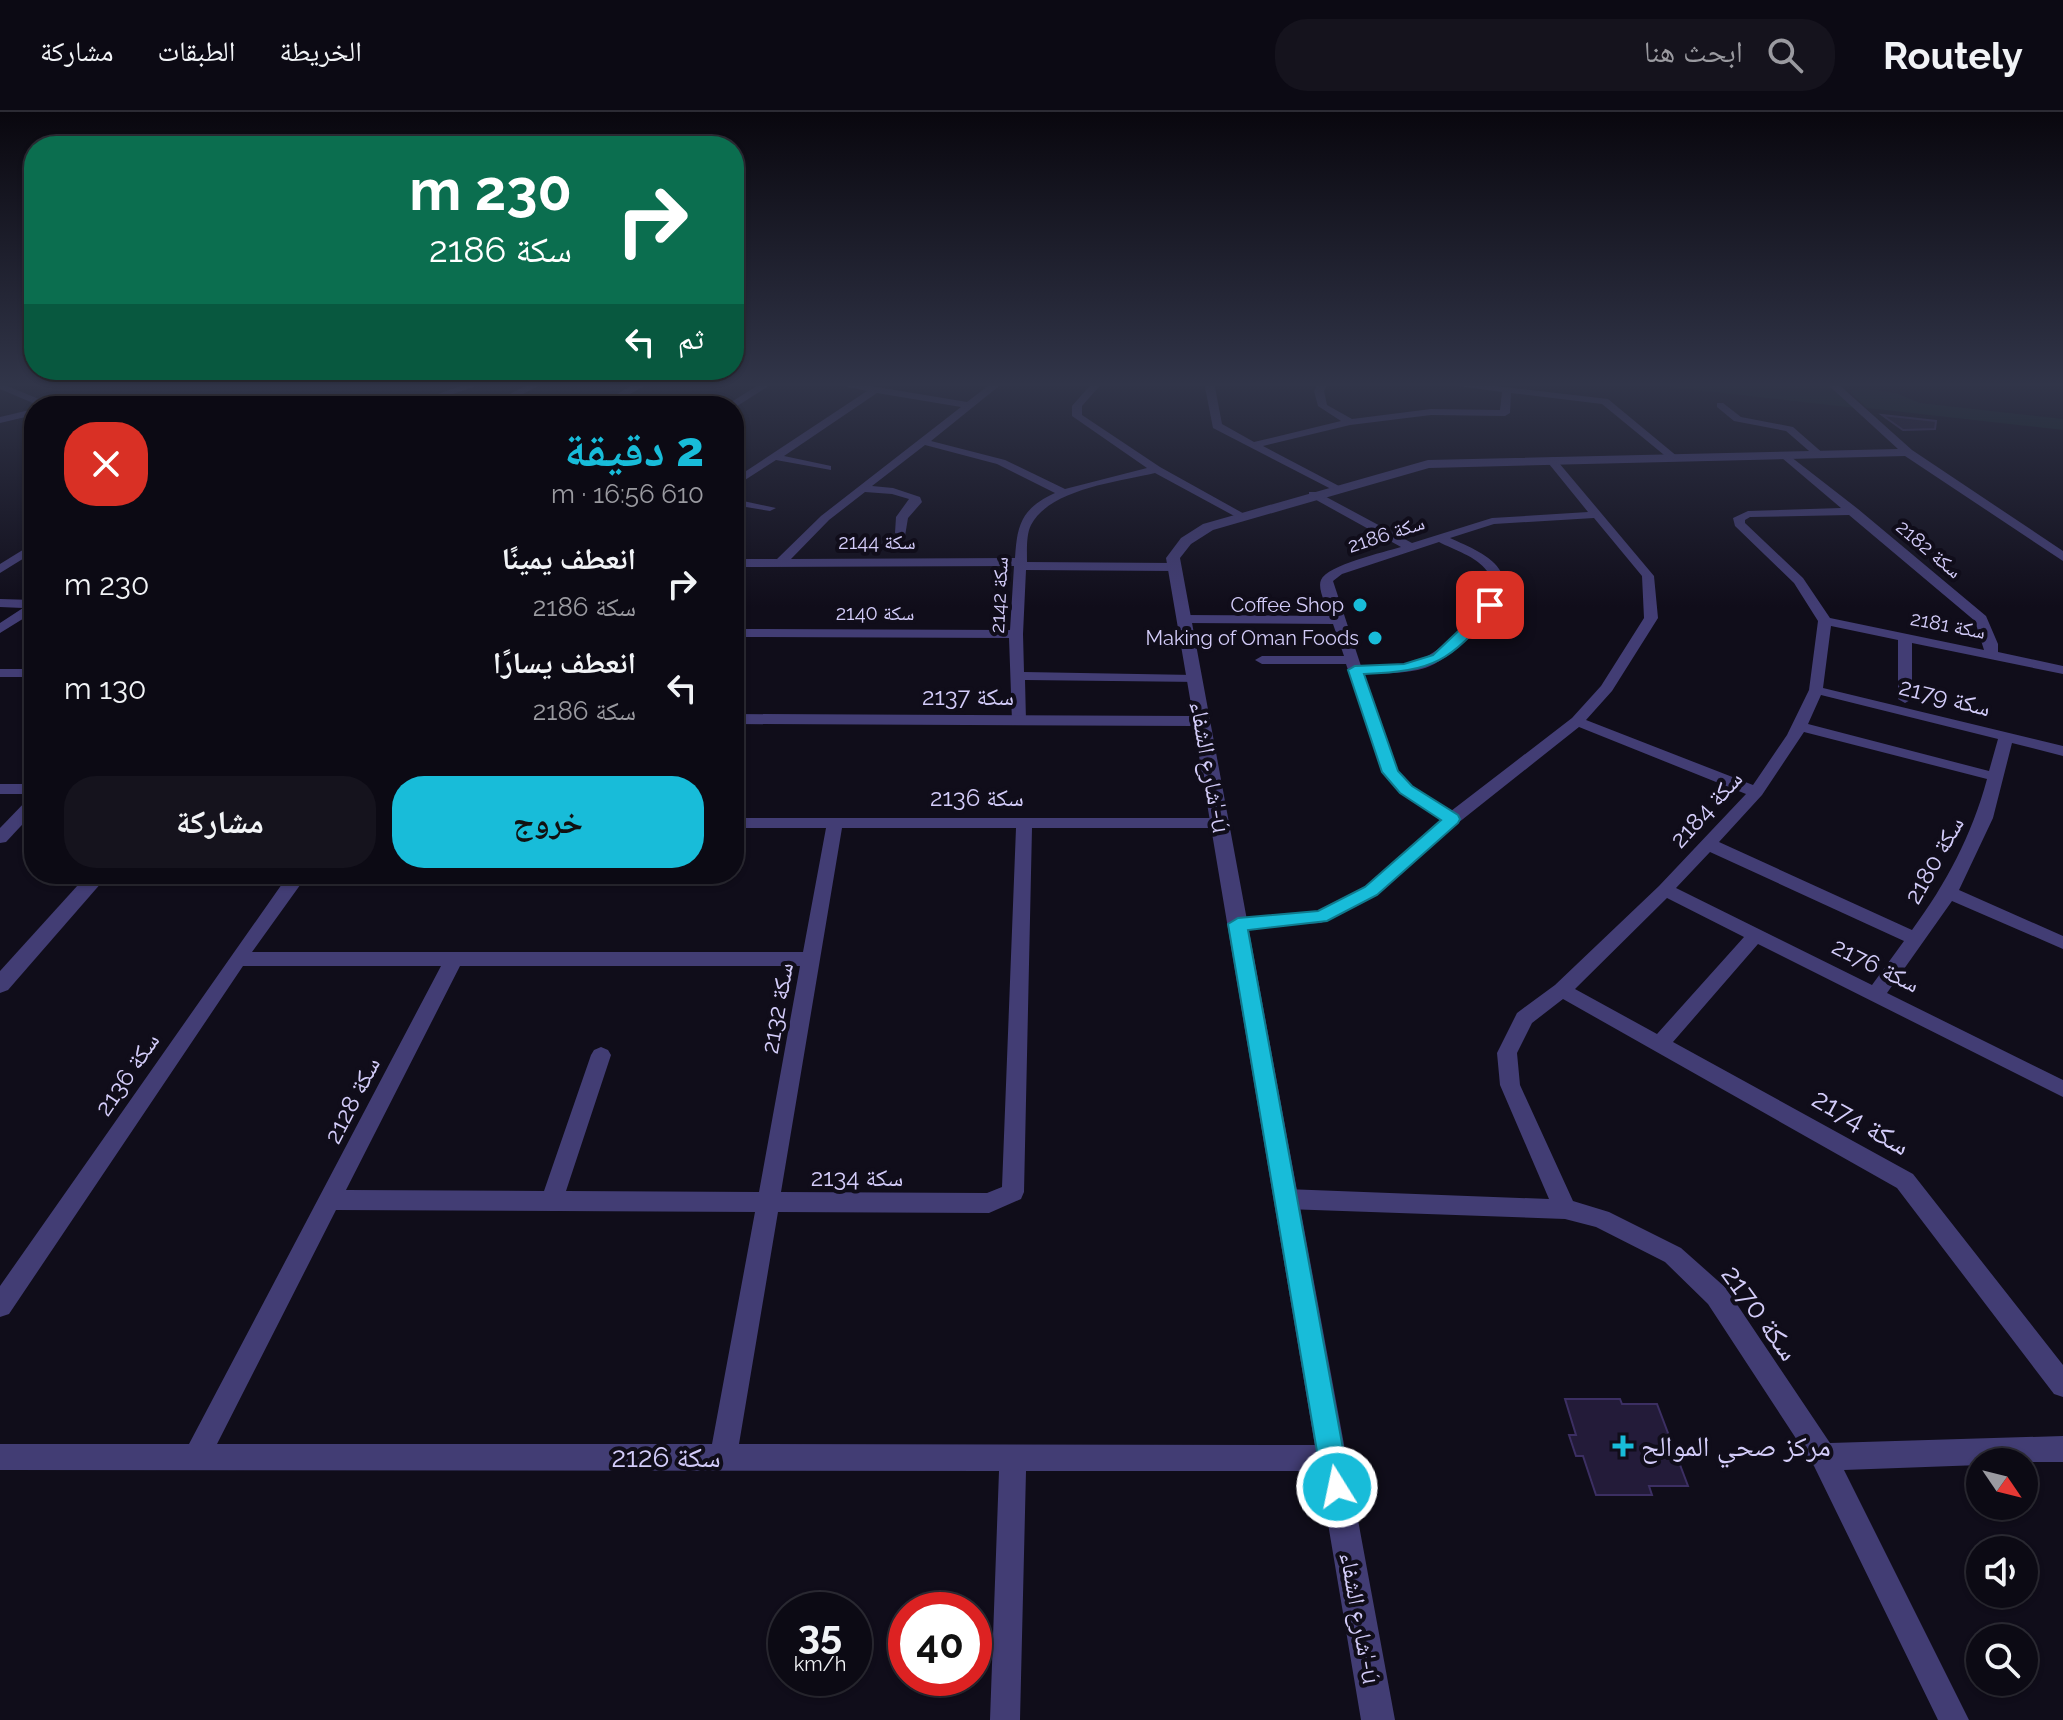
<!DOCTYPE html>
<html lang="ar">
<meta charset="utf-8">
<style>
:root{--surface:#0c0a14;--page:#15131d;--text:#f1f3f6;--muted:#9a9aa0;--line:#2c2b34;--accent:#18bcd9}
body{margin:0;font-family:Raleway,"Noto Naskh Arabic",sans-serif;background:var(--page);color:var(--text);direction:rtl;height:100vh;display:flex;flex-direction:column;font-size:30px;white-space:nowrap}
*{box-sizing:border-box;margin:0}
p{font-size:26px;color:var(--muted)}
.icon{flex:none;width:44px;height:44px;fill:none;stroke:currentColor;stroke-width:2;stroke-linecap:round;stroke-linejoin:round}
.map{position:relative;flex:1;overflow:hidden;direction:ltr}
.drawer{position:absolute;left:24px;top:284px;width:720px;height:488px;display:flex;flex-direction:column;background:var(--surface);border-radius:32px;box-shadow:0 2px 6px #0004,0 0 0 2px var(--line);direction:rtl}
.drawer>*{flex:none}
.banner{position:absolute;left:24px;top:24px;width:720px;height:244px;border-radius:32px;box-shadow:0 2px 6px #0004,0 0 0 2px var(--line);direction:rtl;background:#0b6e4f;color:#fff;overflow:hidden}
.needle{width:52px;rotate:125deg}
.fabs{position:absolute;left:1966px;top:1336px;display:grid;gap:16px}
.fabs a{display:grid;place-items:center;width:72px;height:72px;border-radius:50%;background:var(--surface);box-shadow:0 2px 6px #0004,0 0 0 2px var(--line);font-size:40px}
.speed{position:absolute;left:768px;top:1480px;display:flex;gap:16px;font-size:40px;font-weight:700;text-align:center}
.speed>*{display:grid;place-content:center;width:104px;height:104px;border-radius:50%;background:var(--surface);box-shadow:0 2px 6px #0004,0 0 0 2px var(--line);line-height:1}
.speed small{font-size:20px;font-weight:400}
.speed .limit{border:12px solid #d22;background:#fff;color:#111}
.pin{position:absolute;display:grid;place-items:center;width:68px;height:68px;color:#fff;margin:-34px;border-radius:16px;box-shadow:0 4px 12px #0006}
.me{position:absolute;width:88px;margin:-44px;rotate:350deg;stroke-linejoin:round;filter:drop-shadow(0 0 6px #0008)}
.turn{display:flex;align-items:center;gap:28px;height:168px;padding:0 40px;font-size:36px}
.turn .icon{width:104px;height:104px;stroke-width:2.5}
.turn b{display:block;font-size:56px;line-height:68px}
.then{display:flex;align-items:center;height:76px;padding:0 40px;background:#0003;gap:16px;font-size:30px}
.round{display:grid;place-items:center;flex:none;width:84px;height:84px;border-radius:32px;background:var(--page)}
.headline{display:flex;align-items:center;justify-content:space-between;height:136px;padding:0 40px}
h1{font-size:48px;font-weight:800;line-height:60px;color:var(--accent)}
.primary-button{display:flex;gap:16px;margin-top:auto;padding:16px 40px}
.primary-button a{flex:1;height:92px;border-radius:32px;background:var(--accent);color:#111;font-size:32px;font-weight:800;line-height:92px;text-align:center}
.primary-button a+a{background:var(--page);color:var(--text)}
ul{padding:0;list-style:none}
li{display:flex;align-items:center;gap:24px;height:104px;padding:0 40px}
li div{flex:1}
li b{display:block;font-size:30px}
li em{font-style:normal}
header{display:flex;align-items:center;gap:48px;box-sizing:border-box;height:112px;padding:0 40px;background:var(--surface);border-bottom:2px solid var(--line)}
header strong{font-size:38px}
nav{display:flex;gap:44px;margin-inline-start:auto;font-size:28px}
.search{width:560px;height:72px;background:var(--page);display:flex;align-items:center;gap:20px;box-sizing:border-box;padding:0 28px;border-radius:32px;color:var(--muted);font-size:30px}
.map>svg:first-child{display:block}
.green{fill:#112324}
.building{fill:#231b39;stroke:#3c2f63;stroke-width:2}
.lines{fill:none;stroke-linecap:round;stroke-linejoin:round}
.minor{fill:#423d74;fill-rule:evenodd}
.tertiary{fill:#423d74;fill-rule:evenodd}
.route{fill:#18bcd9;stroke:#107a8d;stroke-width:2}
.poi-dot{fill:#18bcd9;stroke:#100d1a;stroke-width:3}
.labels{text-anchor:middle;dominant-baseline:central;stroke-width:8;stroke-linejoin:round;paint-order:stroke}
.far-street-label{font-size:20px;fill:#d3ccf9;stroke:#100d1a}
.far-poi-label{font-size:20px;fill:#d3ccf9;stroke:#100d1a;text-anchor:end}
.street-label{font-size:24px;fill:#d3ccf9;stroke:#100d1a}
.near-street-label{font-size:28px;fill:#d3ccf9;stroke:#100d1a}
.near-poi-label{font-size:28px;fill:#d3ccf9;stroke:#100d1a;text-anchor:start}
</style>
<header>
<strong>Routely</strong>
<div class="search"><svg class="icon" aria-label="search" viewBox="0 0 24 24"><circle cx="10" cy="10" r="6"/><path d="M15 15l6 6"/></svg>ابحث هنا</div>
<nav><a>الخريطة</a><a>الطبقات</a><a>مشاركة</a></nav>
</header>
<div class="map">
<svg width="2063" height="1608" viewBox="0 0 2063 1608">
<rect width="100%" height="100%" fill="#100d1a"/>
<!-- green -->
<g class="green">
<path d="M1626 270H1802L1831 274 1856 296Z"/>
<path d="M1860 276 1896 281 1920 291 2063 307V318L1867 296 1850 280Z"/>
</g>
<!-- building -->
<g class="building">
<path d="M1882 303 1936 309 1935 317 1903 318Z"/>
<path d="M1565 1287H1620L1622 1292H1657L1688 1374H1649L1652 1383H1596L1583 1344H1576L1569 1323H1576Z"/>
</g>
<g class="lines">
<!-- minor -->
<g class="minor">
<path d="M472 270H487L419 294H404Z"/>
<path d="M533 270H546L500 294H487Z"/>
<path d="M616 270H640L645 273 640 276Z"/>
<path d="M763 270H775L734 296 725 294Z"/>
<path d="M825 270H847L967 290 993 270H1004L931 329 1005 348 1065 377 1147 356 1072 304V294L1093 270H1103L1082 294V303L1160 355 1248 404 1238 406 1155 361C1117 370 1050 377 1031 413 1026 423 1027 439 1027 450L1175 451 1181 455 1175 459 1026 458 1023 522 1024 560 1195 563 1200 564V570L1025 568 1026 609 1019 613 1012 609 1009 526 734 525V517L1010 518 1014 454 734 455V447H777L821 404 961 295 877 281 784 344 831 354V358L776 348 734 375V367L867 279ZM925 333 997 352 1055 381C1022 396 1017 412 1015 446L791 447 829 408 865 380 892 382 909 387 896 405 895 421 905 424 908 406 922 390 920 385 893 376 872 374Z"/>
<path d="M1204 270H1214L1222 312 1254 330 1341 309 1318 294 1314 279 1319 270H1329L1324 279 1327 293 1352 307 1431 297 1500 298 1502 280 1429 270H1461L1608 287 1678 345 1669 347 1602 292 1511 281 1510 301 1505 304 1431 303 1350 313 1263 334 1339 374V378L1335 379 1213 316Z"/>
<path d="M0 271 51 292 53 294H40L0 277Z"/>
<path d="M1717 291H1723L1741 305 1793 315 1825 343 1816 345 1786 319 1734 309 1717 295Z"/>
<path d="M34 297V303L0 311V305Z"/>
<path d="M1786 341 1858 397 1986 504 1998 532V540L2063 554V562L1912 531V587L1905 591 1898 587V528L1831 514 1823 576 2063 634V644L2012 631 1993 706 1959 778 2063 824V837L1952 789 1887 881 2063 968V985L1758 832 1673 930 1913 1062 2063 1253V1285L2054 1282 1897 1076 1563 887 1532 911 1517 941 1520 973 1573 1089 1609 1100 1681 1136 1726 1176 1830 1331 2063 1324V1350H1980V1353L1844 1358 1969 1608H1938L1814 1354 1708 1192 1665 1150 1596 1115 1565 1107 1286 1097 1278 1094 1275 1087 1278 1080 1286 1077 1549 1087 1500 973 1497 941 1517 901 1555 873 1659 774 1746 682 1579 615 1458 711 1377 783 1321 811 1232 816 1229 812 1238 806 1318 799 1365 775 1441 708 1400 681 1382 660 1346 552H1262L1255 548 1262 544H1344L1333 512 1184 511 1177 507 1184 503 1330 504C1327 495 1317 477 1321 468 1327 453 1385 440 1401 435L1309 384V380H1317L1412 431 1492 406 1588 400 1545 347 1554 345 1654 464 1658 506 1612 579 1586 608 1753 673 1787 623 1809 578 1818 509 1794 471 1735 414 1733 406 1748 399 1841 396 1782 346V342ZM1849 403 1975 509 1984 538 1830 506 1803 466 1745 411V408L1750 405ZM1594 406 1642 464 1644 506 1601 574 1572 606 1451 699 1412 675 1397 659 1364 562C1384 561 1406 562 1425 556 1451 548 1516 491 1501 460 1492 443 1467 434 1450 426L1494 412ZM1439 430C1454 438 1476 444 1487 459 1508 485 1440 542 1417 549 1399 554 1379 553 1361 554L1333 469 1342 462ZM1821 583 1998 627 1989 659 1808 612ZM1804 620 1987 667C1972 723 1946 772 1912 818L1719 730 1762 683ZM1710 740 1904 829 1872 873 1676 776ZM1667 786 1744 825 1657 922 1575 877Z"/>
<path d="M734 387 776 396 770 399 734 393Z"/>
<path d="M34 431V440L0 461V452Z"/>
<path d="M0 487 34 488V500L0 521V511L23 496 0 495Z"/>
<rect x="0" y="557" width="34" height="8"/>
<rect x="0" y="672" width="34" height="10"/>
<path d="M34 686V700L6 730 0 731V716L28 687Z"/>
<path d="M734 706H1220L1228 711 1220 716H1032L1024 1080 1021 1087 989 1101 778 1100 739 1332 1331 1333 1340 1337 1344 1346 1340 1355 1331 1359H1026L1020 1608H990L999 1359 0 1358V1332H189L441 854H243L9 1202 0 1205V1174L289 762H308L252 840H803L826 716H734ZM842 716H1016L1002 1075 987 1081 781 1080ZM460 854H800L759 1080 566 1079 611 943 608 938 601 935 594 938 591 943 544 1079 346 1078ZM336 1098 755 1100 712 1332H217Z"/>
</g>
<!-- tertiary -->
<g class="tertiary">
<path d="M638 270H651L609 294H596Z"/>
<path d="M1825 270H1836L1912 338 2063 439V449L1905 344 1429 356 1213 418 1191 432 1180 446 1395 1608H1361L1194 614 734 612V602L1193 604 1166 446 1181 426 1203 412 1428 348 1898 337Z"/>
<path d="M88 762H109L8 878 0 881V859Z"/>
</g>
</g>
<!-- sky -->
<linearGradient id="sky" x2="0" y2="1"><stop stop-color="#09070e"/><stop offset="0.55" stop-color="#313549"/><stop offset="1" stop-color="#313549" stop-opacity="0"/></linearGradient>
<rect width="2063" height="495" fill="url(#sky)"/>
<!-- route -->
<path class="route" d="M1490 489 1497 493 1495 496C1449 550 1435 559 1364 562L1398 659 1412 674 1458 703 1460 707 1458 711 1377 783 1327 809 1248 818 1350 1375 1346 1385 1337 1389 1327 1385 1323 1375 1228 812 1238 806 1318 799 1365 775 1441 708 1400 681 1382 660 1348 558 1355 554 1404 552 1433 543Z"/>
<!-- markers -->
<g class="poi-dot">
<circle cx="1360" cy="493" r="8"/>
<circle cx="1375" cy="526" r="8"/>
<path d="M1619 1322h8v8h8v8h-8v8h-8v-8h-8v-8h8z"/>
</g>
<g class="labels">
<!-- far-street labels -->
<g class="far-street-label">
<text transform="translate(1386 422) rotate(-18)">سكة 2186</text>
<text x="877" y="430">سكة 2144</text>
<text transform="translate(1929 437) rotate(40)">سكة 2182</text>
<text transform="translate(999 483) rotate(-87)">سكة 2142</text>
<text x="875" y="501">سكة 2140</text>
<text transform="translate(1948 513) rotate(11)">سكة 2181</text>
</g>
<!-- far-poi labels -->
<g class="far-poi-label">
<text x="1344" y="493">Coffee Shop</text>
<text x="1359" y="526">Making of Oman Foods</text>
</g>
<!-- street labels -->
<g class="street-label">
<text x="968" y="584">سكة 2137</text>
<text transform="translate(1945 585) rotate(14)">سكة 2179</text>
<text transform="translate(1210 655) rotate(80)">شارع الشفاء'-ú</text>
<text x="977" y="685">سكة 2136</text>
<text transform="translate(1706 697) rotate(-48)">سكة 2184</text>
<text transform="translate(1934 748) rotate(-61)">سكة 2180</text>
<text transform="translate(1876 853) rotate(26)">سكة 2176</text>
<text transform="translate(777 896) rotate(-80)">سكة 2132</text>
<text transform="translate(127 962) rotate(-56)">سكة 2136</text>
<text transform="translate(352 988) rotate(-63)">سكة 2128</text>
<text x="857" y="1065">سكة 2134</text>
<text transform="translate(1360 1506) rotate(80)">شارع الشفاء'-ú</text>
</g>
<!-- near-street labels -->
<g class="near-street-label">
<text transform="translate(1861 1010) rotate(29)">سكة 2174</text>
<text transform="translate(1760 1201) rotate(54)">سكة 2170</text>
<text x="666" y="1345">سكة 2126</text>
</g>
<!-- near-poi labels -->
<g class="near-poi-label">
<text x="1641" y="1334">مركز صحي الموالح</text>
</g>
</g>
</svg>
<div class="fabs">
<a><svg class="needle" viewBox="-14 -14 28 28"><path d="M0-13l5 13h-10z" fill="#e53935"/><path d="M0 13l5-13h-10z" fill="#9a9aa0"/></svg></a>
<a><svg class="icon" aria-label="sound" viewBox="0 0 24 24"><path d="M4 9h4l5-4v14l-5-4H4zM17 9q2 3 0 6"/></svg></a>
<a><svg class="icon" aria-label="search" viewBox="0 0 24 24"><circle cx="10" cy="10" r="6"/><path d="M15 15l6 6"/></svg></a>
</div>
<div class="speed"><div>35<small>km/h</small></div><div class="limit">40</div></div>
<div class="pin" style="left:1490px;top:493px;background:#d93025"><svg class="icon" aria-label="arrive" viewBox="0 0 24 24"><path d="M6 21V4h12l-3 4 3 4H6"/></svg></div>
<svg class="me" style="left:1337px;top:1375px" viewBox="-20 -20 40 40"><circle r="17" fill="#18bcd9" stroke="#fff" stroke-width="3"/><path d="M0-11L8 9 0 5-8 9z" fill="#fff"/></svg>
<div class="banner">
<div class="turn"><svg class="icon" aria-label="right" viewBox="0 0 24 24"><path d="M7 20v-9h11M14 6l5 5-5 5"/></svg><div><b>230 m</b>سكة 2186</div></div>
<div class="then">ثم<svg class="icon" aria-label="left" viewBox="0 0 24 24"><path d="M17 20v-9H6M10 6l-5 5 5 5"/></svg></div>
</div>
<section class="drawer">
<div class="headline"><div><h1>2 دقيقة</h1><p>610 m · 16:56</p></div><a class="round" style="background:#d93025;color:#fff"><svg class="icon" aria-label="close" viewBox="0 0 24 24"><path d="M6 6l12 12M18 6L6 18"/></svg></a></div>
<ul>
<li><svg class="icon" aria-label="right" viewBox="0 0 24 24"><path d="M7 20v-9h11M14 6l5 5-5 5"/></svg><div><b>انعطف يمينًا</b><p>سكة 2186</p></div><em>230 m</em></li>
<li><svg class="icon" aria-label="left" viewBox="0 0 24 24"><path d="M17 20v-9H6M10 6l-5 5 5 5"/></svg><div><b>انعطف يسارًا</b><p>سكة 2186</p></div><em>130 m</em></li>
</ul>
<div class="primary-button"><a>خروج</a><a>مشاركة</a></div>
</section>
</div>
